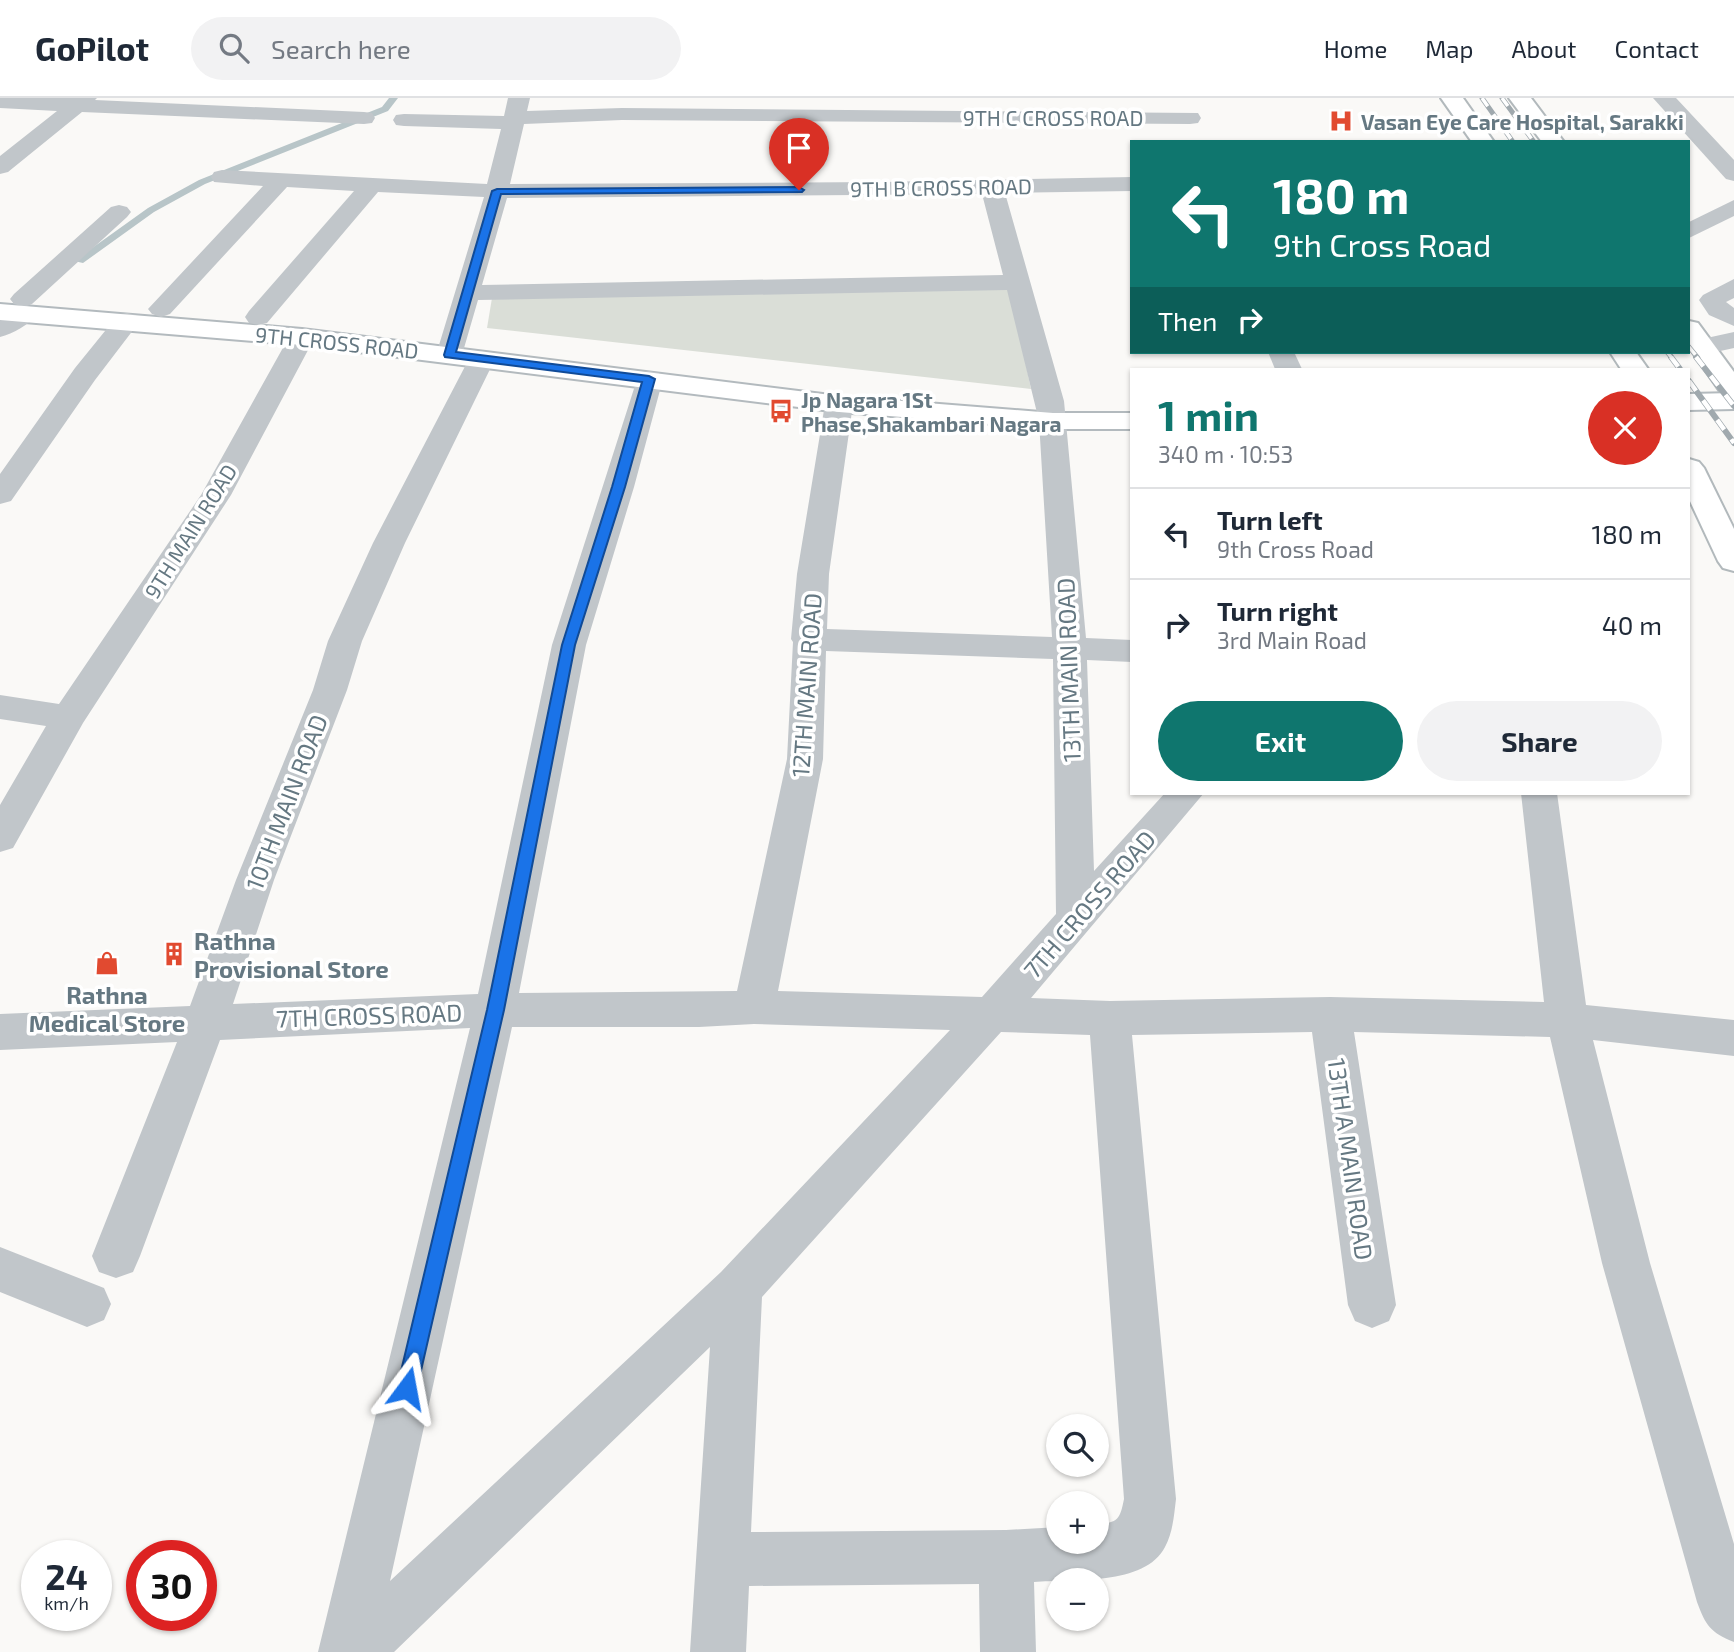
<!DOCTYPE html>
<meta charset="utf-8">
<style>
:root{--surface:#fff;--page:#f2f2f3;--text:#1f2937;--muted:#747a83;--line:#e0e1e3;--accent:#0f766e}
body{margin:0;font-family:"Exo 2",sans-serif;background:var(--page);color:var(--text);height:100vh;display:flex;flex-direction:column;font-size:26px;white-space:nowrap}
*{box-sizing:border-box;margin:0}
p{font-size:23px;color:var(--muted)}
.icon{flex:none;width:38px;height:38px;fill:none;stroke:currentColor;stroke-width:2;stroke-linecap:round;stroke-linejoin:round}
.map{position:relative;flex:1;overflow:hidden}
.panel{position:absolute;left:1130px;top:270px;width:560px;height:427px;display:flex;flex-direction:column;background:var(--surface);border-radius:0px;box-shadow:0 2px 5px #0004}
.panel>*{flex:none}
.top-card{position:absolute;left:1130px;top:42px;width:560px;height:214px;border-radius:0px;box-shadow:0 2px 5px #0004;background:#0f766e;color:#fff;overflow:hidden}
.controls{position:absolute;left:1046px;top:1316px;display:grid;gap:14px}
.controls a{display:grid;place-items:center;width:63px;height:63px;border-radius:50%;background:var(--surface);box-shadow:0 2px 5px #0004;font-size:35px}
.speed{position:absolute;left:21px;top:1442px;display:flex;gap:14px;font-size:35px;font-weight:700;text-align:center}
.speed>*{display:grid;place-content:center;width:91px;height:91px;border-radius:50%;background:var(--surface);box-shadow:0 2px 5px #0004;line-height:1}
.speed small{font-size:18px;font-weight:400}
.speed .limit{border:10px solid #d22;background:#fff;color:#111}
.pin{position:absolute;display:grid;place-items:center;width:60px;height:60px;color:#fff;margin:-72px -30px;border-radius:50% 50% 50% 0;rotate:-45deg;box-shadow:0 0 7px #0007}
.pin .icon{rotate:45deg}
.me{position:absolute;width:77px;margin:-38px;rotate:13deg;stroke-linejoin:round;filter:drop-shadow(0 0 5px #0008)}
.turn{display:flex;align-items:center;gap:24px;height:147px;padding:0 28px;font-size:32px}
.turn .icon{width:91px;height:91px;stroke-width:2.5}
.turn b{display:block;font-size:49px;line-height:60px}
.then{display:flex;align-items:center;height:66px;padding:0 28px;background:#0003;gap:14px;font-size:26px}
.round{display:grid;place-items:center;flex:none;width:74px;height:74px;border-radius:37px;background:var(--page)}
.overview{display:flex;align-items:center;justify-content:space-between;height:119px;padding:0 28px}
h1{font-size:42px;font-weight:700;line-height:52px;color:var(--accent)}
.primary-button{display:flex;gap:14px;margin-top:auto;padding:14px 28px}
.primary-button a{flex:1;height:80px;border-radius:42px;background:var(--accent);color:#fff;font-size:28px;font-weight:700;line-height:80px;text-align:center}
.primary-button a+a{background:var(--page);color:var(--text)}
ul{padding:0;list-style:none}
li{display:flex;align-items:center;gap:21px;height:91px;padding:0 28px;border-top:2px solid var(--line)}
li div{flex:1}
li b{display:block;font-size:26px}
li em{font-style:normal}
header{display:flex;align-items:center;gap:42px;box-sizing:border-box;height:98px;padding:0 35px;background:var(--surface);border-bottom:2px solid var(--line)}
header strong{font-size:33px}
nav{display:flex;gap:38px;margin-inline-start:auto;font-size:24px}
.search{width:490px;height:63px;background:var(--page);display:flex;align-items:center;gap:18px;box-sizing:border-box;padding:0 24px;border-radius:38px;color:var(--muted);font-size:26px}
.map>svg:first-child{display:block}
.green{fill:#daded7}
.lines{fill:none;stroke-linecap:round;stroke-linejoin:round}
.stream{fill:#b8c5c8;fill-rule:evenodd}
.secondary-casing{stroke:#b3babe;stroke-width:4}
.primary-casing{stroke:#b2b9bc;stroke-width:4}
.minor{fill:#c1c6ca;fill-rule:evenodd}
.tertiary{fill:#c1c6ca;fill-rule:evenodd}
.secondary{fill:#fff;fill-rule:evenodd}
.primary{fill:#fff;fill-rule:evenodd}
.rail-far1-casing{stroke:#a0a9ae;stroke-width:5}
.rail-casing{stroke:#a0a9ae;stroke-width:6}
.rail-far1{stroke:#fff;stroke-width:3.5;stroke-dasharray:10;stroke-linecap:butt}
.rail{stroke:#fff;stroke-width:4.5;stroke-dasharray:12;stroke-linecap:butt}
.route{fill:#1a73e8;stroke:#114b97;stroke-width:2}
.labels{text-anchor:middle;dominant-baseline:central;stroke-width:7;stroke-linejoin:round;paint-order:stroke}
.far-street-label{font-size:21px;fill:#657882;stroke:#fff}
.far-poi-label{font-size:21px;font-weight:bold;fill:#657882;stroke:#fff;text-anchor:start}
.street-label{font-size:24px;fill:#657882;stroke:#fff}
.poi-label{font-size:24px;font-weight:bold;fill:#657882;stroke:#fff;text-anchor:start}
</style>
<header>
<strong>GoPilot</strong>
<div class="search"><svg class="icon" aria-label="search" viewBox="0 0 24 24"><circle cx="10" cy="10" r="6"/><path d="M15 15l6 6"/></svg>Search here</div>
<nav><a>Home</a><a>Map</a><a>About</a><a>Contact</a></nav>
</header>
<div class="map">
<svg width="1734" height="1554" viewBox="0 0 1734 1554">
<rect width="100%" height="100%" fill="#faf9f7"/>
<!-- green -->
<path class="green" d="M1010 191 1031 291 487 230 492 200Z"/>
<g class="lines">
<!-- stream -->
<path class="stream" d="M389 0H398L388 13 205 86 154 114 83 165 74 163 148 110 199 82 382 9Z"/>
<!-- secondary casing -->
<g class="secondary-casing">
<g id="secondary">
<path d="M0 206 302 231 839 298 1053 315H1132V331H1053L839 314 302 247 0 222Z"/>
<path d="M1734 295V311L1689 312V296Z"/>
</g>
</g>
<!-- primary casing -->
<g class="primary-casing">
<g id="primary">
<path d="M1441 0H1463L1494 44H1472Z"/>
<path d="M1509 0H1531L1564 44H1542Z"/>
<path d="M1689 223 1698 225 1734 274V301L1724 299 1689 249Z"/>
<path d="M1610 254H1636L1648 271H1621Z"/>
<path d="M1689 361 1699 364 1704 370 1734 431V473L1723 470 1718 463 1689 401Z"/>
</g>
</g>
<!-- minor -->
<g class="minor">
<path d="M0 0H97L95 2 364 14 372 15 375 20 372 25 364 26 82 14 8 74 0 76V58L57 13 0 10Z"/>
<path d="M508 0H530L527 13 622 10 1198 15 1201 20 1198 25 1190 26 622 22 524 26 510 86 881 84 1132 79V93L1005 95 1064 303 1086 540 1132 542V564L1087 562 1094 773 1165 695H1204L1031 900 1110 903 1330 899 1544 904 1521 695H1557L1586 907 1734 922V958L1593 942 1650 1165 1734 1446V1544C1710 1534 1706 1528 1697 1504L1602 1165 1550 939 1354 934 1396 1207 1389 1223 1372 1230 1355 1223 1348 1207 1312 934 1132 937 1176 1401C1174 1417 1173 1434 1165 1449 1145 1488 1072 1481 1034 1484L1036 1554H980L979 1486 749 1488 746 1554H690L710 1249 394 1554H318L470 930 220 942 140 1158 133 1174 116 1180 99 1174 92 1158 177 944 0 952V916L190 908 236 782 313 592 328 543 373 445 472 255 482 253 492 255 495 261 405 445 362 543 347 592 274 782 233 906 478 896 552 547 639 275 649 273 659 275 663 281 634 389 586 547 519 895 737 893 787 661 793 544 791 541 797 476 825 306 829 300 839 298 849 300 853 306 829 476 827 531 1052 539 1039 323 1007 192 478 202 462 257 458 263 449 265 440 263 436 257 484 99 378 94 267 225 258 227 249 225 245 219 249 213 354 93 287 89 170 216 161 219 152 216 148 211 263 88 214 84 211 79 214 74 222 72 487 86 501 31 404 28 396 27 393 22 396 17 404 16 504 18ZM982 96 1003 177 482 187 507 100ZM826 553 1053 561 1056 816 982 899 778 893 823 661ZM754 926 950 932 721 1174 390 1483 512 929H699ZM1001 934 1090 937 1124 1401C1120 1421 1118 1425 1097 1426V1444H1059V1429L1006 1432 751 1434 762 1199Z"/>
<path d="M1653 0H1676L1734 62V83L1726 81Z"/>
<path d="M119 107 127 109 131 114 127 119 32 206 27 208 34 210 38 215C30 226 13 236 0 239V220L21 208 14 206 10 201 14 196 111 109Z"/>
<path d="M1734 181V200L1726 204 1734 210V228L1709 217 1699 202 1703 197Z"/>
<path d="M127 215 136 217 140 223 95 282 11 403 0 406V376L75 270 118 217Z"/>
<path d="M302 231 311 233 315 239 231 397 83 625 13 750 0 754V707L46 628 0 621V597L59 606 201 397 289 239 293 233Z"/>
<path d="M1734 234V250L1702 257 1693 255 1689 249 1693 243Z"/>
<path d="M1268 254H1294L1302 271H1275Z"/>
<path d="M0 1149 104 1190 111 1206 104 1222 87 1229 0 1194Z"/>
</g>
<!-- tertiary -->
<path class="tertiary" d="M1734 102V118L1689 140V124Z"/>
<!-- secondary -->
<use href="#secondary" class="secondary"/>
<!-- primary -->
<use href="#primary" class="primary"/>
<!-- rail-far1 casing -->
<g class="rail-far1-casing">
<g id="rail-far1">
<path d="M1482 0 1513 44"/>
<path d="M1502 0 1534 44"/>
<path d="M1689 249 1698 260"/>
<path d="M1667 254 1672 260"/>
</g>
</g>
<!-- rail casing -->
<g class="rail-casing">
<g id="rail">
<path d="M1671 259 1680 271"/>
<path d="M1696 259 1734 308"/>
<path d="M1689 283 1734 345"/>
</g>
</g>
<!-- rail-far1 -->
<use href="#rail-far1" class="rail-far1"/>
<!-- rail -->
<use href="#rail" class="rail"/>
</g>
<!-- route -->
<path class="route" d="M799 89 804 92 802 94 501 96 456 254 649 278 655 281 625 389 575 547 504 912 417 1290 414 1297 407 1300 400 1297 397 1290 487 912 562 547 612 389 642 284 445 259 444 257 492 93 497 91Z"/>
<!-- icons -->
<defs>
<g id="hospital-bare" transform="scale(1.89)"><path d="M-5-5h3v3.5h4V-5h3V5h-3V1.5h-4V5h-3Z" fill="#e14a30" stroke="#fff" stroke-width="2.5" paint-order="stroke"/></g>
<g id="bus-bare" transform="scale(1.89)"><path d="M-5-6H5V4H4V6H2V4H-2V6H-4V4H-5ZM-3.5-4V0h7V-4ZM-3.5 1.2v1.5H-2V1.2ZM2 1.2v1.5H3.5V1.2Z" fill="#e14a30" stroke="#fff" stroke-width="2.5" paint-order="stroke"/></g>
<g id="building-bare" transform="scale(1.89)"><path d="M-4-6H4V6H1V3H-1V6H-4ZM-2.5-4.3h1.7v1.8h-1.7ZM.8-4.3h1.7v1.8H.8ZM-2.5-1h1.7V.8h-1.7ZM.8-1h1.7V.8H.8Z" fill="#e14a30" stroke="#fff" stroke-width="2.5" paint-order="stroke"/></g>
<g id="shop-bare" transform="scale(1.89)"><path d="M-5-2.5h2.3a2.7 3.5 0 0 1 5.4 0H5L5.5 6h-11ZM-1.5-2.5h3a1.5 2.3 0 0 0-3 0Z" fill="#e14a30" stroke="#fff" stroke-width="2.5" paint-order="stroke"/></g>
</defs>
<g fill-rule="evenodd">
<use href="#hospital-bare" x="1341" y="23"/>
<use href="#bus-bare" x="781" y="313"/>
<use href="#building-bare" x="174" y="856"/>
<use href="#shop-bare" x="107" y="865"/>
</g>
<g class="labels">
<!-- far-street labels -->
<g class="far-street-label">
<text x="1053" y="19">9TH C CROSS ROAD</text>
<text transform="translate(941 89) rotate(-1)">9TH B CROSS ROAD</text>
<text transform="translate(337 244) rotate(6)">9TH CROSS ROAD</text>
<text transform="translate(190 433) rotate(-58)">9TH MAIN ROAD</text>
</g>
<!-- far-poi labels -->
<g class="far-poi-label">
<text x="1361" y="23">Vasan Eye Care Hospital, Sarakki</text>
<text x="801" y="301">Jp Nagara 1St<tspan x="801" dy="24">Phase,Shakambari Nagara</tspan></text>
</g>
<!-- street labels -->
<g class="street-label">
<text transform="translate(1068 572) rotate(-92)">13TH MAIN ROAD</text>
<text transform="translate(806 587) rotate(-86)">12TH MAIN ROAD</text>
<text transform="translate(286 704) rotate(-69)">10TH MAIN ROAD</text>
<text transform="translate(1089 806) rotate(-49)">7TH CROSS ROAD</text>
<text transform="translate(369 917) rotate(-2)">7TH CROSS ROAD</text>
<text transform="translate(1351 1061) rotate(82)">13TH A MAIN ROAD</text>
</g>
<!-- poi labels -->
<g class="poi-label">
<text x="194" y="842">Rathna<tspan x="194" dy="28">Provisional Store</tspan></text>
<text x="107" y="896" text-anchor="middle">Rathna<tspan x="107" dy="28">Medical Store</tspan></text>
</g>
</g>
</svg>
<div class="controls">
<a><svg class="icon" aria-label="search" viewBox="0 0 24 24"><circle cx="10" cy="10" r="6"/><path d="M15 15l6 6"/></svg></a>
<a>+</a>
<a>−</a>
</div>
<div class="speed"><div>24<small>km/h</small></div><div class="limit">30</div></div>
<div class="pin" style="left:799px;top:92px;background:#d93025"><svg class="icon" aria-label="arrive" viewBox="0 0 24 24"><path d="M6 21V4h12l-3 4 3 4H6"/></svg></div>
<svg class="me" style="left:407px;top:1290px" viewBox="-20 -20 40 40"><path d="M0-17L14 15 0 8-14 15z" fill="#1a73e8" stroke="#fff" stroke-width="4"/></svg>
<div class="top-card">
<div class="turn"><svg class="icon" aria-label="left" viewBox="0 0 24 24"><path d="M17 20v-9H6M10 6l-5 5 5 5"/></svg><div><b>180 m</b>9th Cross Road</div></div>
<div class="then">Then<svg class="icon" aria-label="right" viewBox="0 0 24 24"><path d="M7 20v-9h11M14 6l5 5-5 5"/></svg></div>
</div>
<section class="panel">
<div class="overview"><div><h1>1 min</h1><p>340 m · 10:53</p></div><a class="round" style="background:#d93025;color:#fff"><svg class="icon" aria-label="close" viewBox="0 0 24 24"><path d="M6 6l12 12M18 6L6 18"/></svg></a></div>
<ul>
<li><svg class="icon" aria-label="left" viewBox="0 0 24 24"><path d="M17 20v-9H6M10 6l-5 5 5 5"/></svg><div><b>Turn left</b><p>9th Cross Road</p></div><em>180 m</em></li>
<li><svg class="icon" aria-label="right" viewBox="0 0 24 24"><path d="M7 20v-9h11M14 6l5 5-5 5"/></svg><div><b>Turn right</b><p>3rd Main Road</p></div><em>40 m</em></li>
</ul>
<div class="primary-button"><a>Exit</a><a>Share</a></div>
</section>
</div>
